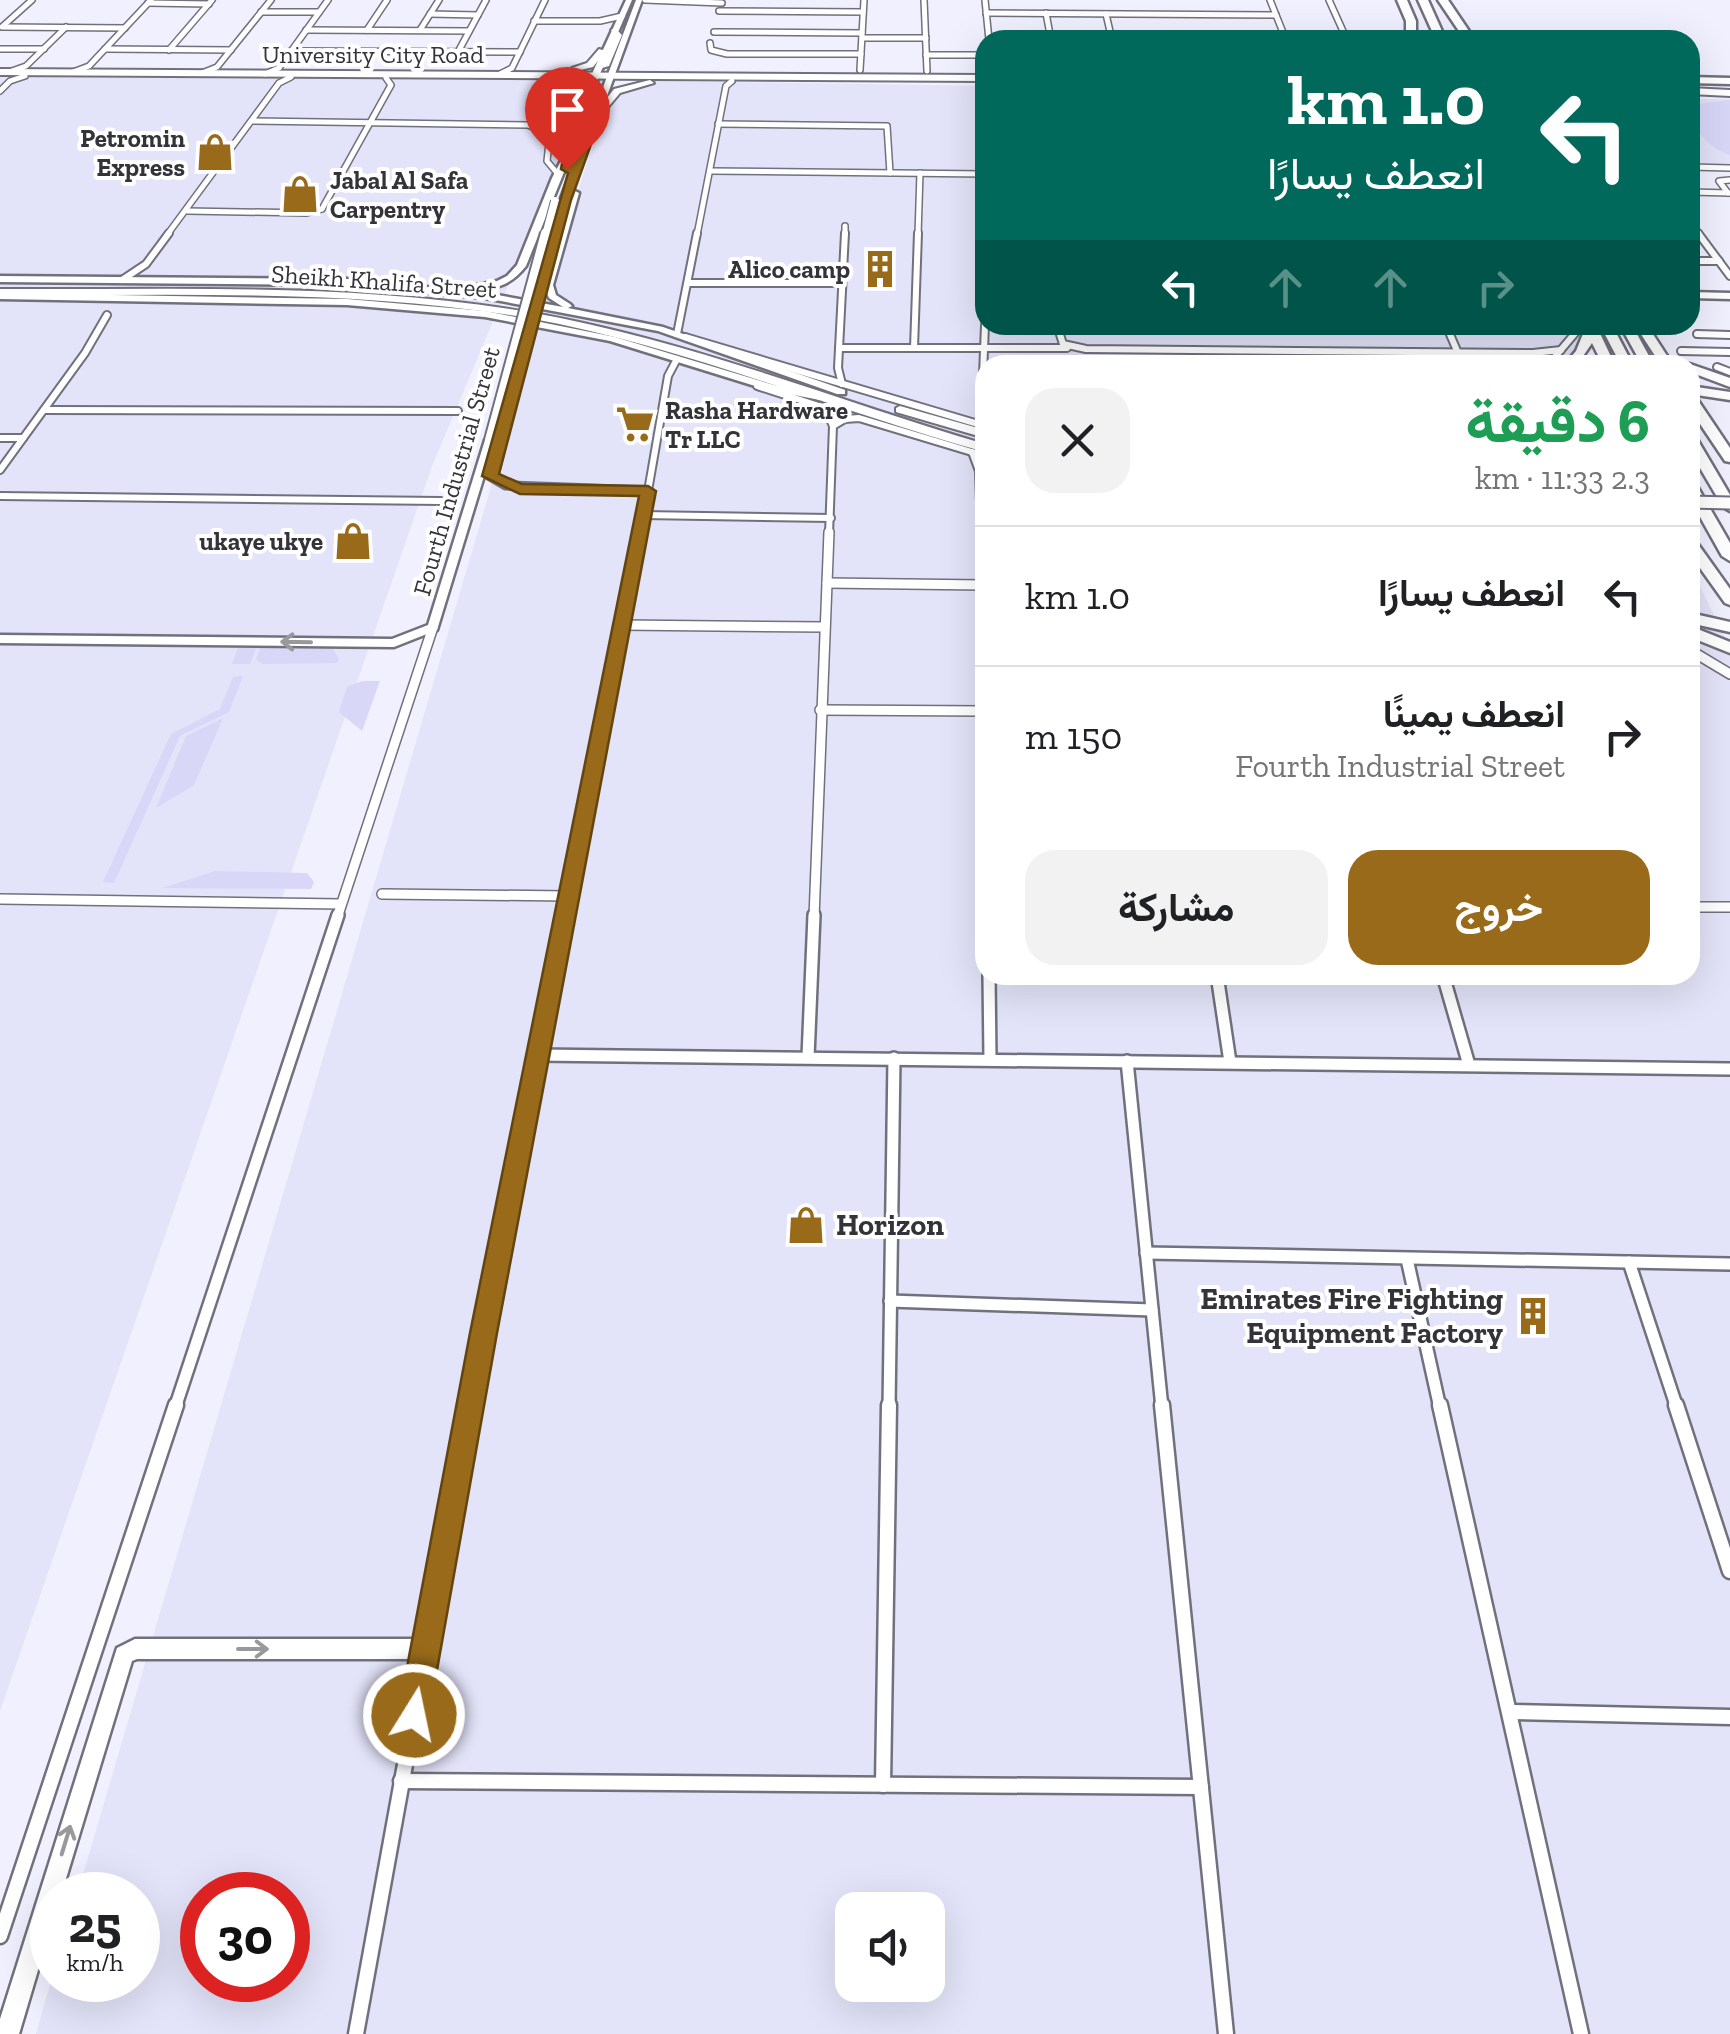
<!DOCTYPE html>
<html lang="ar">
<meta charset="utf-8">
<style>
:root{--surface:#fff;--page:#f2f2f2;--text:#202124;--muted:#757577;--line:#e0e0e0;--accent:#986a19}
body{margin:0;font-family:"Zilla Slab",Vazirmatn,serif;background:var(--page);color:var(--text);direction:rtl;height:100vh;display:flex;flex-direction:column;font-size:38px;white-space:nowrap}
*{box-sizing:border-box;margin:0}
p{font-size:32px;color:var(--muted)}
.icon{flex:none;width:55px;height:55px;fill:none;stroke:currentColor;stroke-width:2;stroke-linecap:round;stroke-linejoin:round}
.map{position:relative;flex:1;overflow:hidden;direction:ltr}
.panel{position:absolute;left:975px;top:355px;width:725px;height:630px;display:flex;flex-direction:column;background:var(--surface);border-radius:30px;box-shadow:0 10px 40px #0002;direction:rtl}
.panel>*{flex:none}
.top-card{position:absolute;left:975px;top:30px;width:725px;height:305px;border-radius:30px;box-shadow:0 10px 40px #0002;direction:rtl;background:#00695c;color:#fff;overflow:hidden}
.fabs{position:absolute;left:835px;top:1892px;display:grid;gap:20px}
.fabs a{display:grid;place-items:center;width:110px;height:110px;border-radius:20px;background:var(--surface);box-shadow:0 10px 40px #0002;font-size:50px}
.speed{position:absolute;left:30px;top:1872px;display:flex;gap:20px;font-size:50px;font-weight:700;text-align:center}
.speed>*{display:grid;place-content:center;width:130px;height:130px;border-radius:50%;background:var(--surface);box-shadow:0 10px 40px #0002;line-height:1}
.speed small{font-size:25px;font-weight:400}
.speed .limit{border:15px solid #d22;background:#fff;color:#111}
.pin{position:absolute;display:grid;place-items:center;width:85px;height:85px;color:#fff;margin:-102px -42px;border-radius:50% 50% 50% 0;rotate:-45deg;box-shadow:0 0 10px #0007}
.pin .icon{rotate:45deg}
.me{position:absolute;width:110px;margin:-55px;rotate:10deg;stroke-linejoin:round;filter:drop-shadow(0 0 8px #0008)}
.turn{display:flex;align-items:center;gap:35px;height:210px;padding:0 50px;font-size:45px}
.turn .icon{width:130px;height:130px;stroke-width:2.5}
.turn b{display:block;font-size:70px;line-height:85px}
.lanes{display:flex;align-items:center;height:95px;padding:0 50px;background:#0003;justify-content:center;gap:50px;direction:ltr}
.lanes .off{opacity:.35}
.round{display:grid;place-items:center;flex:none;width:105px;height:105px;border-radius:30px;background:var(--page)}
.overview{display:flex;align-items:center;justify-content:space-between;height:170px;padding:0 50px}
h1{font-size:60px;font-weight:700;line-height:75px;color:#1e9e55}
.cta{display:flex;gap:20px;margin-top:auto;padding:20px 50px}
.cta a{flex:1;height:115px;border-radius:30px;background:var(--accent);color:#fff;font-size:40px;font-weight:700;line-height:115px;text-align:center}
.cta a+a{background:var(--page);color:var(--text)}
ul{padding:0;list-style:none}
li{display:flex;align-items:center;gap:30px;height:140px;padding:0 50px;border-top:2px solid var(--line)}
li div{flex:1}
li b{display:block;font-size:38px}
li em{font-style:normal}
.map>svg:first-child{display:block}
.built{fill:#e3e3f9;fill-rule:evenodd}
.green{fill:#d8d7f8}
.lines{fill:none;stroke-linecap:round;stroke-linejoin:round}
.minor-far4-casing{stroke:#71717d;stroke-width:8}
.minor-far3-casing{stroke:#71717d;stroke-width:10}
.minor-far2-casing{stroke:#71717d;stroke-width:12}
.minor-far1-casing{stroke:#71717d;stroke-width:16}
.minor-casing{stroke:#71717d;stroke-width:19}
.secondary-casing{stroke:#71717d;stroke-width:5}
.primary-casing{stroke:#71717d;stroke-width:4}
.trunk-casing{stroke:#71717d;stroke-width:4}
.motorway-casing{stroke:#71717d;stroke-width:5}
.minor-far4{stroke:#fff;stroke-width:5}
.minor-far3{stroke:#fff;stroke-width:6}
.minor-far2{stroke:#fff;stroke-width:9}
.minor-far1{stroke:#fff;stroke-width:11}
.minor{stroke:#fff;stroke-width:14}
.secondary{fill:#fff;fill-rule:evenodd}
.primary{fill:#fff;fill-rule:evenodd}
.trunk{fill:#fff;fill-rule:evenodd}
.motorway{fill:#fff;fill-rule:evenodd}
.secondary-bridge-far1-casing{stroke:#71717d;stroke-width:10;stroke-linecap:butt}
.secondary-bridge-casing{stroke:#71717d;stroke-width:14;stroke-linecap:butt}
.trunk-bridge-casing{stroke:#71717d;stroke-width:15;stroke-linecap:butt}
.secondary-bridge-far1{stroke:#fff;stroke-width:8}
.secondary-bridge{stroke:#fff;stroke-width:10}
.trunk-bridge{stroke:#fff;stroke-width:11}
.oneway{stroke:#99999c}
.route{fill:#986a19;stroke:#634510;stroke-width:2.5;fill-rule:evenodd}
.labels{text-anchor:middle;dominant-baseline:central;stroke-width:8;stroke-linejoin:round;paint-order:stroke}
.far-street-label{font-size:25px;fill:#333339;stroke:#fff}
.far-poi-label{font-size:25px;font-weight:bold;fill:#333339;stroke:#fff;text-anchor:end}
.poi-label{font-size:30px;font-weight:bold;fill:#333339;stroke:#fff;text-anchor:start}
</style>
<div class="map">
<svg width="1730" height="2034" viewBox="0 0 1730 2034">
<rect width="100%" height="100%" fill="#f0f0ff"/>
<!-- built -->
<g class="built">
<path d="M0 77 565 80 588 96 432 466 0 1711Z"/>
<path d="M656 81 985 86V325H1572L1592 365H985V975H1690V566L1730 648V2034H36L52 1977 138 1980V1895H77L578 191 611 90ZM202 1895H288V1980H202ZM852 1910H928V1985H852Z"/>
<rect x="1690" y="99" width="40" height="65"/>
</g>
<!-- green -->
<g class="green">
<path d="M1730 100V155C1708 148 1690 128 1690 105Z"/>
<path d="M238 648H332L339 659 337 663 262 664 256 659 260 649 256 648 250 664H232Z"/>
<path d="M243 676 229 712 180 736 114 883 103 882 171 734 220 709 233 677Z"/>
<path d="M362 681H380L362 731 339 712 347 687Z"/>
<path d="M223 718 194 785 156 808 186 736Z"/>
<path d="M215 871 307 873 314 882 311 889 163 888Z"/>
</g>
<g class="lines">
<!-- minor-far4 casing -->
<g class="minor-far4-casing">
<g id="minor-far4">
<path d="M645 0 722 3"/>
<path d="M924 0 927 71"/>
<path d="M985 0 989 40"/>
<path d="M1270 0 1286 40"/>
<path d="M1329 0 1347 40"/>
<path d="M148 3 209 4"/>
<path d="M719 11 863 12"/>
<path d="M261 12H319"/>
<path d="M986 13 1276 15"/>
<path d="M1046 13 1051 40"/>
<path d="M430 14 478 15"/>
<path d="M1106 14 1112 40"/>
<path d="M534 21H600L622 16"/>
<path d="M3 26 32 0"/>
<path d="M2 27 125 28"/>
<path d="M306 30 469 31"/>
<path d="M367 30 387 0"/>
<path d="M420 30 439 0"/>
<path d="M714 32 862 33"/>
<path d="M862 38H926"/>
<path d="M710 43 711 50 727 54H861"/>
<path d="M0 49H44"/>
<path d="M105 49 231 50"/>
<path d="M169 50 212 0"/>
<path d="M291 51 520 52"/>
<path d="M458 52 486 0"/>
<path d="M926 55H985"/>
<path d="M860 70 864 0"/>
<path d="M9 72 26 66 66 27"/>
<path d="M73 72 89 66 151 0"/>
<path d="M202 73 217 67 271 0"/>
<path d="M265 74 279 68 328 0"/>
<path d="M500 74 512 68 545 0"/>
<path d="M0 91 10 81 25 76"/>
<path d="M253 121 528 125 550 134 547 161 557 173"/>
<path d="M718 124 887 126 890 173"/>
<path d="M1690 167 1730 168"/>
<path d="M710 171 985 174"/>
<path d="M1690 192 1730 193"/>
<path d="M1728 193 1719 181 1730 180"/>
<path d="M187 211 307 213 322 209 391 85 386 78"/>
<path d="M1690 221 1700 235"/>
<path d="M167 235 279 83 291 77"/>
<path d="M697 235 726 86 732 81"/>
<path d="M845 235V226"/>
<path d="M918 235 920 173"/>
</g>
</g>
<!-- minor-far3 casing -->
<g class="minor-far3-casing">
<g id="minor-far3">
<path d="M1698 233 1730 276"/>
<path d="M1690 261H1719"/>
<path d="M122 280 146 264 169 233"/>
<path d="M688 283H842"/>
<path d="M1057 325 1063 344 1086 349 1533 353 1561 350"/>
<path d="M1446 325 1458 353"/>
<path d="M677 334 697 233"/>
<path d="M1697 334 1730 335"/>
<path d="M685 337 985 426"/>
<path d="M839 348H1067"/>
<path d="M914 348 918 233"/>
<path d="M1681 351 1730 352"/>
<path d="M1548 365 1582 325"/>
<path d="M1717 367 1730 372"/>
<path d="M842 384 838 368 845 233"/>
<path d="M757 386 825 408 833 426 829 534"/>
<path d="M44 410 458 411"/>
<path d="M981 425 985 325"/>
<path d="M833 426 845 419 859 418 985 456"/>
<path d="M0 438H23"/>
<path d="M972 452 979 471 981 534"/>
<path d="M0 470 85 353 107 315"/>
<path d="M648 491 668 376 677 359"/>
<path d="M0 496 441 501"/>
<path d="M643 515 831 518"/>
</g>
</g>
<!-- minor-far2 casing -->
<g class="minor-far2-casing">
<g id="minor-far2">
<path d="M981 532 985 682"/>
<path d="M827 583 983 585"/>
<path d="M621 625 825 627"/>
<path d="M1690 650 1730 674"/>
<path d="M820 710 985 711"/>
<path d="M382 894 568 896"/>
<path d="M0 899 341 904"/>
<path d="M1690 907H1730"/>
<path d="M337 918 433 627"/>
<path d="M814 918 829 532"/>
</g>
</g>
<!-- minor-far1 casing -->
<g class="minor-far1-casing">
<g id="minor-far1">
<path d="M989 975 990 1059"/>
<path d="M1217 975 1230 1062"/>
<path d="M1443 975 1469 1065"/>
<path d="M537 1055 1730 1069"/>
<path d="M808 1057 814 915"/>
<path d="M1127 1061 1162 1408"/>
<path d="M1146 1253 1730 1264"/>
<path d="M1407 1259 1440 1408"/>
<path d="M1629 1262 1677 1408"/>
<path d="M890 1301 1152 1310"/>
<path d="M175 1408 338 915"/>
<path d="M889 1408 894 1058"/>
</g>
</g>
<!-- minor casing -->
<g class="minor-casing">
<g id="minor">
<path d="M1162 1405 1226 2034"/>
<path d="M1440 1405 1581 2034"/>
<path d="M1676 1405 1730 1571"/>
<path d="M1510 1712 1730 1717"/>
<path d="M401 1781 1201 1787"/>
<path d="M883 1785 889 1405"/>
<path d="M0 1936 176 1405"/>
<path d="M356 2034 426 1649"/>
</g>
</g>
<!-- secondary casing -->
<g class="secondary-casing">
<g id="secondary">
<path d="M626 0H632L590 97 574 159 568 162 526 266C512 284 497 289 475 291L563 307 549 298 543 285 570 197 567 203 560 201 636 0H642L572 192 575 191 579 193 553 285 556 295 570 304 572 306 568 308 663 327 845 390V394H837L658 331 485 298 347 285 0 282V276L347 279 466 291 467 287 497 281 507 276 517 265 552 178 568 147 576 117 590 78Z"/>
<path d="M1690 292 1730 293V299L1690 298Z"/>
<path d="M0 293 347 299 485 311 615 337 774 385 825 397 820 400 768 390 610 341 485 317 347 305 0 299Z"/>
<path d="M490 437 495 440 437 630 394 647 0 643V635L392 639 428 625 485 440Z"/>
<path d="M501 437 506 440 497 476 511 483 648 488 653 491 436 1649 433 1656 426 1659H137L132 1661 61 1895H52V1923L19 2034H0V2019L117 1648 135 1639H418L642 494 505 488 486 477 496 440Z"/>
</g>
</g>
<!-- primary casing -->
<g class="primary-casing">
<g id="primary">
<path d="M615 28 622 35 609 66 602 68 614 35 611 30Z"/>
<path d="M599 49 606 51 593 67 572 72V68L587 63Z"/>
<path d="M0 69 985 75V81L0 75Z"/>
<path d="M544 80 580 90 586 107 591 90 586 89V85L599 87 595 113 614 89 650 80 654 83 620 93 593 125 588 122 590 119 585 111 578 109 573 94 541 85Z"/>
<path d="M1690 88 1730 90V96L1690 94Z"/>
</g>
</g>
<!-- trunk casing -->
<g class="trunk-casing">
<g id="trunk">
<path d="M0 289C176 290 354 282 528 312 685 339 833 399 985 444V452C832 410 685 346 528 318 354 288 176 296 0 295Z"/>
<path d="M900 406 985 430V438L896 412V408Z"/>
</g>
</g>
<!-- motorway casing -->
<g class="motorway-casing">
<g id="motorway">
<path d="M1397 0H1407L1416 21V40H1406V21Z"/>
<path d="M1418 0H1428L1446 40H1436Z"/>
<path d="M1438 0H1448L1475 40H1465Z"/>
<path d="M1690 77 1730 78V84L1690 83Z"/>
<path d="M1584 325H1596L1615 365H1603L1592 343 1577 365H1564L1576 351 1585 329Z"/>
<path d="M1600 325H1612L1633 365H1621Z"/>
<path d="M1620 325H1632L1654 365H1642Z"/>
<path d="M1635 325H1647L1673 365H1661Z"/>
<path d="M1690 364 1730 378V387L1690 372V365H1686Z"/>
<path d="M1690 386 1730 392V400L1690 394Z"/>
<path d="M1690 395 1695 396 1730 448V462L1725 461 1690 409Z"/>
<path d="M1690 435 1697 439 1730 495V511L1723 507 1690 451Z"/>
<path d="M1690 482 1697 486 1730 543V561L1722 556 1690 499Z"/>
<path d="M1690 539 1695 540 1730 589V605L1725 603 1690 554Z"/>
<path d="M1690 613 1730 622V632L1690 623Z"/>
<path d="M1690 626 1730 642V653L1690 637Z"/>
</g>
</g>
<!-- minor-far4 -->
<use href="#minor-far4" class="minor-far4"/>
<!-- minor-far3 -->
<use href="#minor-far3" class="minor-far3"/>
<!-- minor-far2 -->
<use href="#minor-far2" class="minor-far2"/>
<!-- minor-far1 -->
<use href="#minor-far1" class="minor-far1"/>
<!-- minor -->
<use href="#minor" class="minor"/>
<!-- secondary -->
<use href="#secondary" class="secondary"/>
<!-- primary -->
<use href="#primary" class="primary"/>
<!-- trunk -->
<use href="#trunk" class="trunk"/>
<!-- motorway -->
<use href="#motorway" class="motorway"/>
<!-- secondary-bridge-far1 casing -->
<g class="secondary-bridge-far1-casing">
<path id="secondary-bridge-far1" d="M546 235 555 201"/>
</g>
<!-- secondary-bridge casing -->
<g class="secondary-bridge-casing">
<path id="secondary-bridge" d="M490 440 546 233"/>
</g>
<!-- trunk-bridge casing -->
<g class="trunk-bridge-casing">
<path id="trunk-bridge" d="M1690 502 1730 503"/>
</g>
<!-- secondary-bridge-far1 -->
<use href="#secondary-bridge-far1" class="secondary-bridge-far1"/>
<!-- secondary-bridge -->
<use href="#secondary-bridge" class="secondary-bridge"/>
<!-- trunk-bridge -->
<use href="#trunk-bridge" class="trunk-bridge"/>
</g>
<!-- one-way arrows -->
<defs><path id="oneway-shaft" d="M-6 0H5M1.5-3L5.5 0L1.5 3" fill="none" stroke-width="1.6" stroke-linecap="round" stroke-linejoin="round" transform="scale(2.5)"/></defs>
<g class="oneway">
<use href="#oneway-shaft" transform="translate(296 642) rotate(-179)"/>
<use href="#oneway-shaft" transform="translate(253 1649)"/>
<use href="#oneway-shaft" transform="translate(66 1840) rotate(-73)"/>
</g>
<!-- route -->
<path class="route" d="M589 84 601 88 595 112 599 122 571 200 499 474 522 484 648 486 656 491 497 1333 429 1715 425 1726 414 1730 402 1726 398 1715 470 1333 639 496 520 494 482 476 568 173 561 169 569 127 583 87ZM585 116 587 122 576 150Z"/>
<!-- icons -->
<defs>
<g id="shop-bare" transform="scale(3)"><path d="M-5-2.5h2.3a2.7 3.5 0 0 1 5.4 0H5L5.5 6h-11ZM-1.5-2.5h3a1.5 2.3 0 0 0-3 0Z" fill="#986a19" stroke="#fff" stroke-width="2.5" paint-order="stroke"/></g>
<g id="building-bare" transform="scale(3)"><path d="M-4-6H4V6H1V3H-1V6H-4ZM-2.5-4.3h1.7v1.8h-1.7ZM.8-4.3h1.7v1.8H.8ZM-2.5-1h1.7V.8h-1.7ZM.8-1h1.7V.8H.8Z" fill="#986a19" stroke="#fff" stroke-width="2.5" paint-order="stroke"/></g>
<g id="supermarket-bare" transform="scale(3)"><path d="M-6-5.5h2.5l.6 2H6L4.5 2H-2.5L-4.4-4H-6ZM-1.5 3.2a1.3 1.3 0 1 0 .1 0ZM3 3.2a1.3 1.3 0 1 0 .1 0Z" fill="#986a19" stroke="#fff" stroke-width="2.5" paint-order="stroke"/></g>
</defs>
<g fill-rule="evenodd">
<use href="#shop-bare" x="215" y="152"/>
<use href="#shop-bare" x="300" y="194"/>
<use href="#building-bare" x="880" y="269"/>
<use href="#supermarket-bare" x="635" y="424"/>
<use href="#shop-bare" x="353" y="541"/>
<use href="#shop-bare" x="806" y="1225"/>
<use href="#building-bare" x="1533" y="1316"/>
</g>
<g class="labels">
<!-- far-street labels -->
<g class="far-street-label">
<text x="373" y="54">University City Road</text>
<text transform="translate(384 281) rotate(4)">Sheikh Khalifa Street</text>
<text transform="translate(456 471) rotate(-74)">Fourth Industrial Street</text>
</g>
<!-- far-poi labels -->
<g class="far-poi-label">
<text x="185" y="138">Petromin<tspan x="185" dy="29">Express</tspan></text>
<text x="330" y="180" text-anchor="start">Jabal Al Safa<tspan x="330" dy="29">Carpentry</tspan></text>
<text x="850" y="269">Alico camp</text>
<text x="665" y="410" text-anchor="start">Rasha Hardware<tspan x="665" dy="29">Tr LLC</tspan></text>
<text x="323" y="541">ukaye ukye</text>
</g>
<!-- poi labels -->
<g class="poi-label">
<text x="836" y="1225">Horizon</text>
<text x="1503" y="1299" text-anchor="end">Emirates Fire Fighting<tspan x="1503" dy="34">Equipment Factory</tspan></text>
</g>
</g>
</svg>
<div class="fabs">
<a><svg class="icon" aria-label="sound" viewBox="0 0 24 24"><path d="M4 9h4l5-4v14l-5-4H4zM17 9q2 3 0 6"/></svg></a>
</div>
<div class="speed"><div>25<small>km/h</small></div><div class="limit">30</div></div>
<div class="pin" style="left:567px;top:169px;background:#d93025"><svg class="icon" aria-label="arrive" viewBox="0 0 24 24"><path d="M6 21V4h12l-3 4 3 4H6"/></svg></div>
<svg class="me" style="left:414px;top:1715px" viewBox="-20 -20 40 40"><circle r="17" fill="#986a19" stroke="#fff" stroke-width="3"/><path d="M0-11L8 9 0 5-8 9z" fill="#fff"/></svg>
<div class="top-card">
<div class="turn"><svg class="icon" aria-label="left" viewBox="0 0 24 24"><path d="M17 20v-9H6M10 6l-5 5 5 5"/></svg><div><b>1.0 km</b>انعطف يسارًا</div></div>
<div class="lanes"><svg class="icon" aria-label="left" viewBox="0 0 24 24"><path d="M17 20v-9H6M10 6l-5 5 5 5"/></svg><svg class="icon off" aria-label="ahead" viewBox="0 0 24 24"><path d="M12 20V5M6 11l6-6 6 6"/></svg><svg class="icon off" aria-label="ahead" viewBox="0 0 24 24"><path d="M12 20V5M6 11l6-6 6 6"/></svg><svg class="icon off" aria-label="right" viewBox="0 0 24 24"><path d="M7 20v-9h11M14 6l5 5-5 5"/></svg></div>
</div>
<section class="panel">
<div class="overview"><div><h1>6 دقيقة</h1><p>2.3 km · 11:33</p></div><a class="round"><svg class="icon" aria-label="close" viewBox="0 0 24 24"><path d="M6 6l12 12M18 6L6 18"/></svg></a></div>
<ul>
<li><svg class="icon" aria-label="left" viewBox="0 0 24 24"><path d="M17 20v-9H6M10 6l-5 5 5 5"/></svg><div><b>انعطف يسارًا</b></div><em>1.0 km</em></li>
<li><svg class="icon" aria-label="right" viewBox="0 0 24 24"><path d="M7 20v-9h11M14 6l5 5-5 5"/></svg><div><b>انعطف يمينًا</b><p>Fourth Industrial Street</p></div><em>150 m</em></li>
</ul>
<div class="cta"><a>خروج</a><a>مشاركة</a></div>
</section>
</div>
